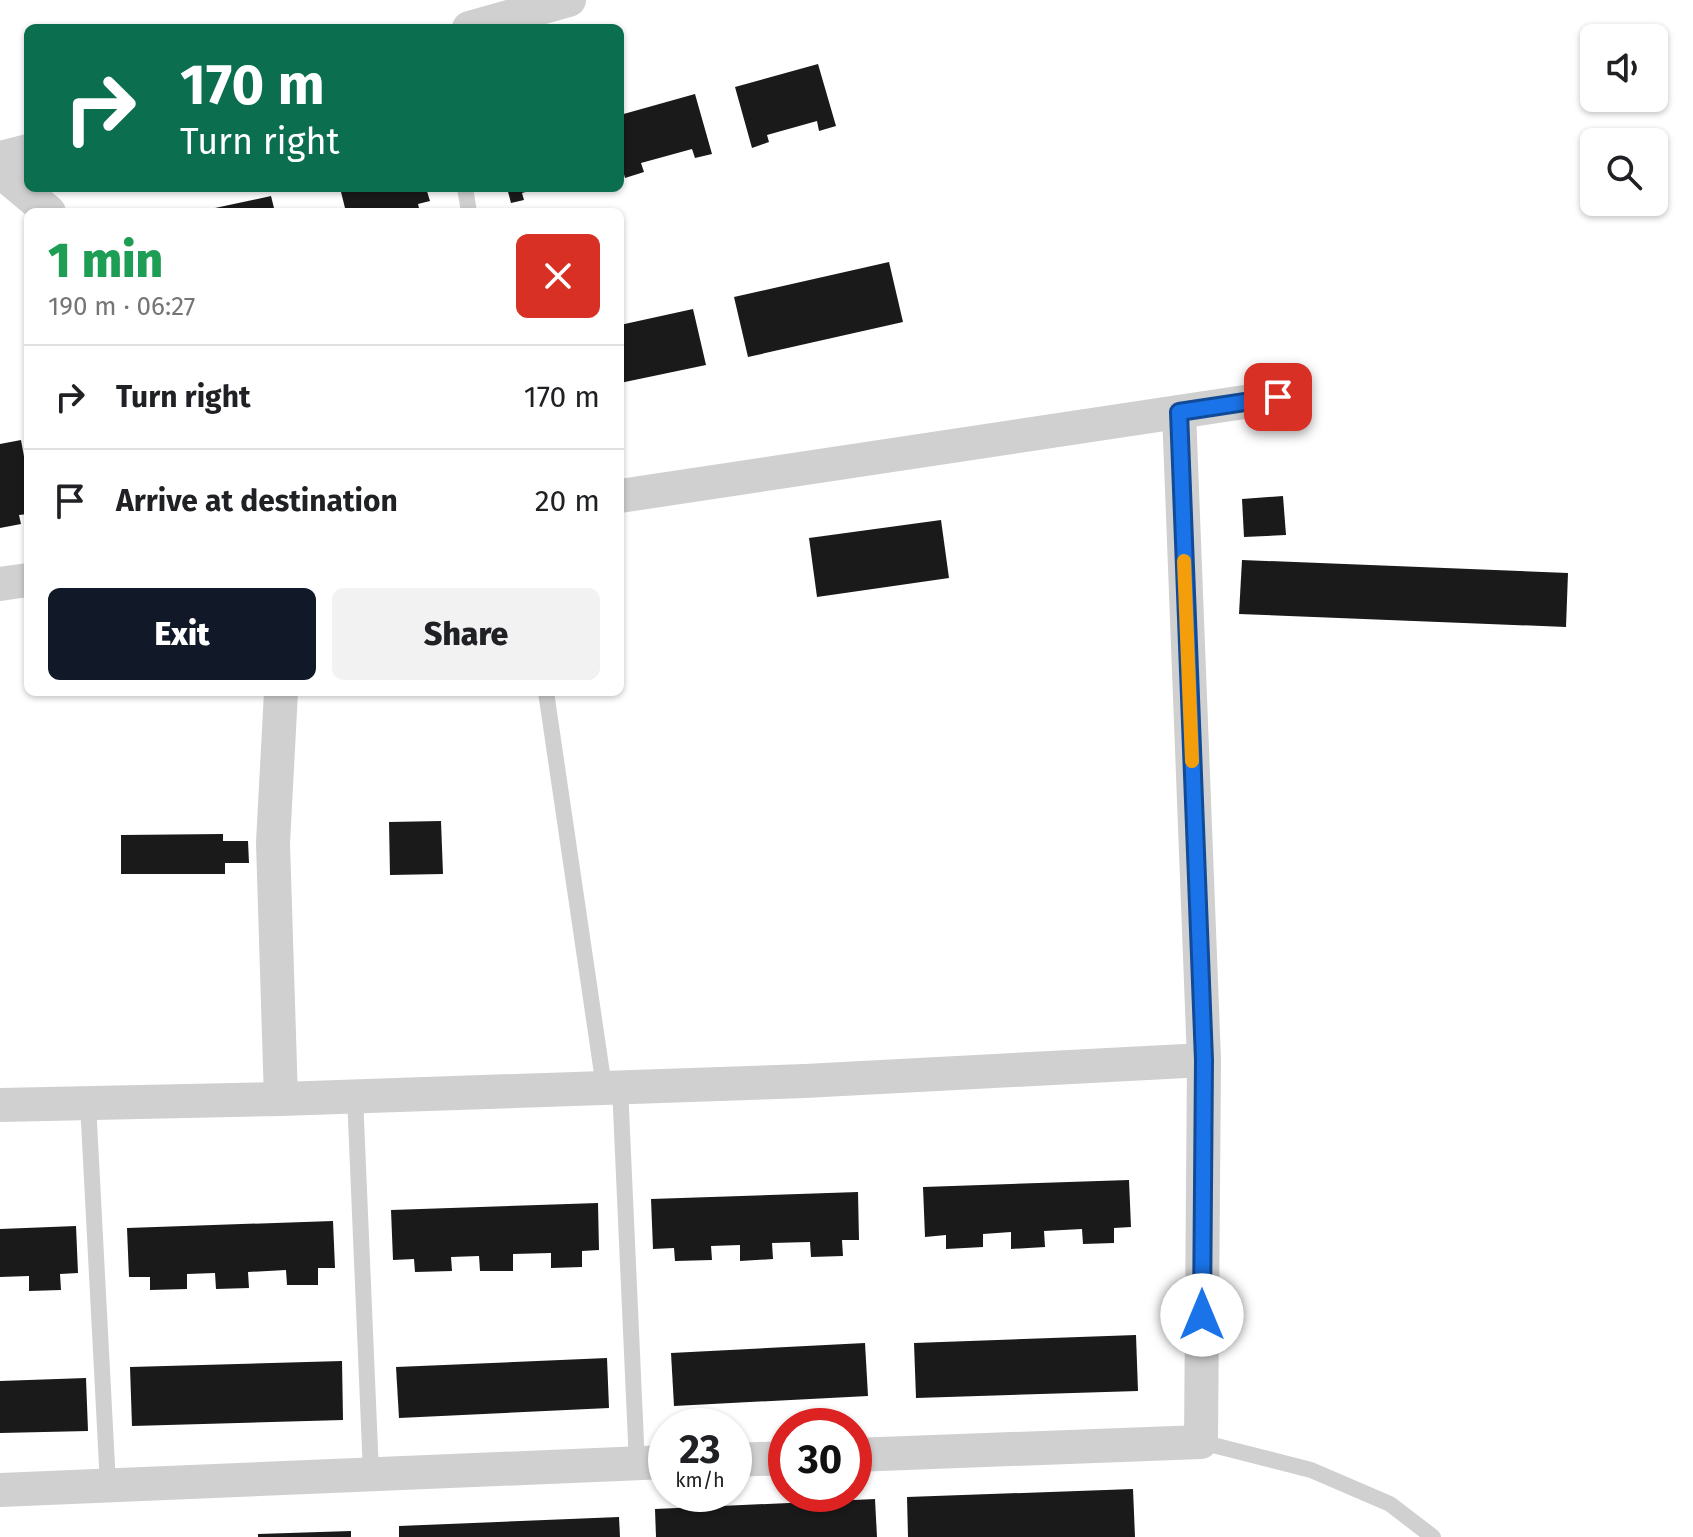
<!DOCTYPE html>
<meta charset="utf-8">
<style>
:root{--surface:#fff;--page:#f2f2f2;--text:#202124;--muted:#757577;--line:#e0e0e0;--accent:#111827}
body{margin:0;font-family:"Fira Sans",sans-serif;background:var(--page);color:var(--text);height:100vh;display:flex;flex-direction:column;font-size:30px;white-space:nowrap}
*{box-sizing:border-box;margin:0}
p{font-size:26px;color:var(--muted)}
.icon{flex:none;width:44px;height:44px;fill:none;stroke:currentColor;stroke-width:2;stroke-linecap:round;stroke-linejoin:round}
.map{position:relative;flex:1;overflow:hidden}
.sheet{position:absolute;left:24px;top:208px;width:600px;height:488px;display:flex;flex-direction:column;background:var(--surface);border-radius:12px;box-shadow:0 2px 6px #0004}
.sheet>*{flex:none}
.top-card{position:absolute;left:24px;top:24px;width:600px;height:168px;border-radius:12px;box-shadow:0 2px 6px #0004;background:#0b6e4f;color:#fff;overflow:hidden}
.buttons{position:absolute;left:1580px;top:24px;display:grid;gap:16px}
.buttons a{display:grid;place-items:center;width:88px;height:88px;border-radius:12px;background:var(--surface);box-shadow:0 2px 6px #0004;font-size:40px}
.speed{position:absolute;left:648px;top:1408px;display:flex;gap:16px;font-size:40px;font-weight:700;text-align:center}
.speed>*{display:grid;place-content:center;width:104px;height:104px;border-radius:50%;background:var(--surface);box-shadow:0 2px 6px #0004;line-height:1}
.speed small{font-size:20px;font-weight:400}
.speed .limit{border:12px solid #d22;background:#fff;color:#111}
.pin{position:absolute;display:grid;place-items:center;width:68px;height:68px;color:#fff;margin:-34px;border-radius:16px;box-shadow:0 4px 12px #0006}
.me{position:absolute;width:88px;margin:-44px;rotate:0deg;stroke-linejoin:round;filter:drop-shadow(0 0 6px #0008)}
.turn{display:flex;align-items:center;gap:28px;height:168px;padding:0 24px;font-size:36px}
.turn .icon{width:104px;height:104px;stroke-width:2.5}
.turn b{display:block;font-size:56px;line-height:68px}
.round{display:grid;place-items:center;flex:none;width:84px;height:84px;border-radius:12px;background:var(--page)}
.overview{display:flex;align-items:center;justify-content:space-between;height:136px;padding:0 24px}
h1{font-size:48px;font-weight:800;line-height:60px;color:#1e9e55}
.action{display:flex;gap:16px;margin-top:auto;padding:16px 24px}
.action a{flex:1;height:92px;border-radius:12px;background:var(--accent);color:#fff;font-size:32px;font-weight:800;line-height:92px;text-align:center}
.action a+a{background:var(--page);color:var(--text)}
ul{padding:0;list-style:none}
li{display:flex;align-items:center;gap:24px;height:104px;padding:0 24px;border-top:2px solid var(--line)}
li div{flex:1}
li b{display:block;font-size:30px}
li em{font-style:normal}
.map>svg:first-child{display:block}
.building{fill:#1a1a1a}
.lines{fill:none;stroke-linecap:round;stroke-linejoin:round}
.service{stroke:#d0d0d0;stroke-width:16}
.minor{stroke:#d0d0d0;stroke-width:34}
.route-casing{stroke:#114b97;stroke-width:20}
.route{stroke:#1a73e8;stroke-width:14}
.slow{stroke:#f59e0b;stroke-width:14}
</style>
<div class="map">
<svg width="1693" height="1537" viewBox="0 0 1693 1537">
<rect width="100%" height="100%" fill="#fff"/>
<!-- building -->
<g class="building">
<path d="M818 64 836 126 819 131 817 121 767 135 769 142 752 148 735 87Z"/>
<path d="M695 94 712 154 695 158 692 149 641 163 644 172 625 178 620 160V115Z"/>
<path d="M340 188H426L430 201 418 204 420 212H346Z"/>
<path d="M507 188H536V189L522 193 524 200 511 203Z"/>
<path d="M271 196 275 212H216L215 208Z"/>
<path d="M889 262 903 322 748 357 734 297Z"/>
<path d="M693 309 706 365 620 383V325Z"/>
<path d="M21 440 28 478V514L19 515 21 524 0 528V444Z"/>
<path d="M1283 496 1286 535 1244 537 1242 499Z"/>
<path d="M941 520 949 578 817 597 809 538Z"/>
<path d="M1242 560 1568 573 1566 627 1239 614Z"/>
<path d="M441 821 443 874 390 875 389 822Z"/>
<path d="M223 834V841H248L249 863H225V874H121V835Z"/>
<path d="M1129 1180 1131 1227 1114 1228V1243L1083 1244 1082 1229 1044 1231 1045 1247 1011 1249V1232L983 1234V1247L946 1249V1235L925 1237 923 1187Z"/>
<path d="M858 1192 859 1240H842L843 1256 811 1257 810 1242 772 1243 773 1259 740 1261V1245L711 1246 712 1260 675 1261 674 1248 653 1249 651 1199Z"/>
<path d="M598 1203 599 1250 582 1251V1267L551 1268V1253L513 1254V1271H480L479 1256 451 1257 452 1271 415 1272 414 1259 393 1260 391 1210Z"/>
<path d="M333 1221 335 1268H318V1285H287L286 1270 248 1272 249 1288 216 1289 215 1273 187 1274V1289L150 1290V1277H129L127 1228Z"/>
<path d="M76 1226 78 1273 60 1274 61 1290 29 1291V1276L0 1277V1229Z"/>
<path d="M1136 1335 1138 1391 916 1398 914 1343Z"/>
<path d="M865 1343 868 1396 674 1406 671 1353Z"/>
<path d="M607 1358 609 1408 399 1418 396 1367Z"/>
<path d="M342 1361 343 1420 132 1426 130 1367Z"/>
<path d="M86 1378 88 1431 0 1433V1381Z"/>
<path d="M1133 1489 1135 1537H908L907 1497Z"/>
<path d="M875 1499 877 1537H656L655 1509Z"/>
<path d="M619 1517 620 1537H399V1526Z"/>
<path d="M351 1531V1537H258V1534Z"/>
</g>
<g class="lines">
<!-- service -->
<g class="service">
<path d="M465 188 469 212"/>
<path d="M546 692 604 1087"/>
<path d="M620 1087 637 1464"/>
<path d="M355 1096 371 1473"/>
<path d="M88 1103 108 1485"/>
<path d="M1201 1442 1311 1470 1390 1504 1433 1537"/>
</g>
<!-- minor -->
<g class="minor">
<path d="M469 28 569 0"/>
<path d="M0 158 28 151"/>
<path d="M0 171 49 212"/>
<path d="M620 496 1278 397"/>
<path d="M0 584 28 580"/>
<path d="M281 692 273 843 281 1099"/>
<path d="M0 1105 281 1099 805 1081 1204 1060"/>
<path d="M854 1455 1201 1442 1204 1060 1179 412"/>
<path d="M734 1460 786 1458"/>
<path d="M0 1490 666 1462"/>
</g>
</g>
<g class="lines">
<!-- route casing -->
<g class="route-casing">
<path id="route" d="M1202 1315 1204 1060 1179 412 1278 397"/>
</g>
<!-- route -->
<use href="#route" class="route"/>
<!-- slow -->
<path class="slow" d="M1184 561 1192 761"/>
</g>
</svg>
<div class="buttons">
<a><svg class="icon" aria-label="sound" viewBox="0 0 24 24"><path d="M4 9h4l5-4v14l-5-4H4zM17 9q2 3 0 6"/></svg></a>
<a><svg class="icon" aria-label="search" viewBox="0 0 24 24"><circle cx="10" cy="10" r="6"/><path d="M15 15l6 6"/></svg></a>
</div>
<div class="speed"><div>23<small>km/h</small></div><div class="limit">30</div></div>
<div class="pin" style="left:1278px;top:397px;background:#d93025"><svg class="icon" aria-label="arrive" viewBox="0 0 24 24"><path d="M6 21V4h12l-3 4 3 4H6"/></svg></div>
<svg class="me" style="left:1202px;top:1315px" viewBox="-20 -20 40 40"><circle r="19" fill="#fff"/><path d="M0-13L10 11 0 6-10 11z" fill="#1a73e8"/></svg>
<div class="top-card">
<div class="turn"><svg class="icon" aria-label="right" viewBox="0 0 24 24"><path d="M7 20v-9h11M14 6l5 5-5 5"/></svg><div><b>170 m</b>Turn right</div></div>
</div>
<section class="sheet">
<div class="overview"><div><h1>1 min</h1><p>190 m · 06:27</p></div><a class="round" style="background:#d93025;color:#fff"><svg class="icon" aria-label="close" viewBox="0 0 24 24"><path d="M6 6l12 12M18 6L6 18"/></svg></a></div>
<ul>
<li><svg class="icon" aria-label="right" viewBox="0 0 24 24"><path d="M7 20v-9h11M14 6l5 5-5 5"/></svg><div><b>Turn right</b></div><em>170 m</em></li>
<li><svg class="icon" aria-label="arrive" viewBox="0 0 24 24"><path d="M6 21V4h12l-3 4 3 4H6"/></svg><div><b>Arrive at destination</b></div><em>20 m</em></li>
</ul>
<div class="action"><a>Exit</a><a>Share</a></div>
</section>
</div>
